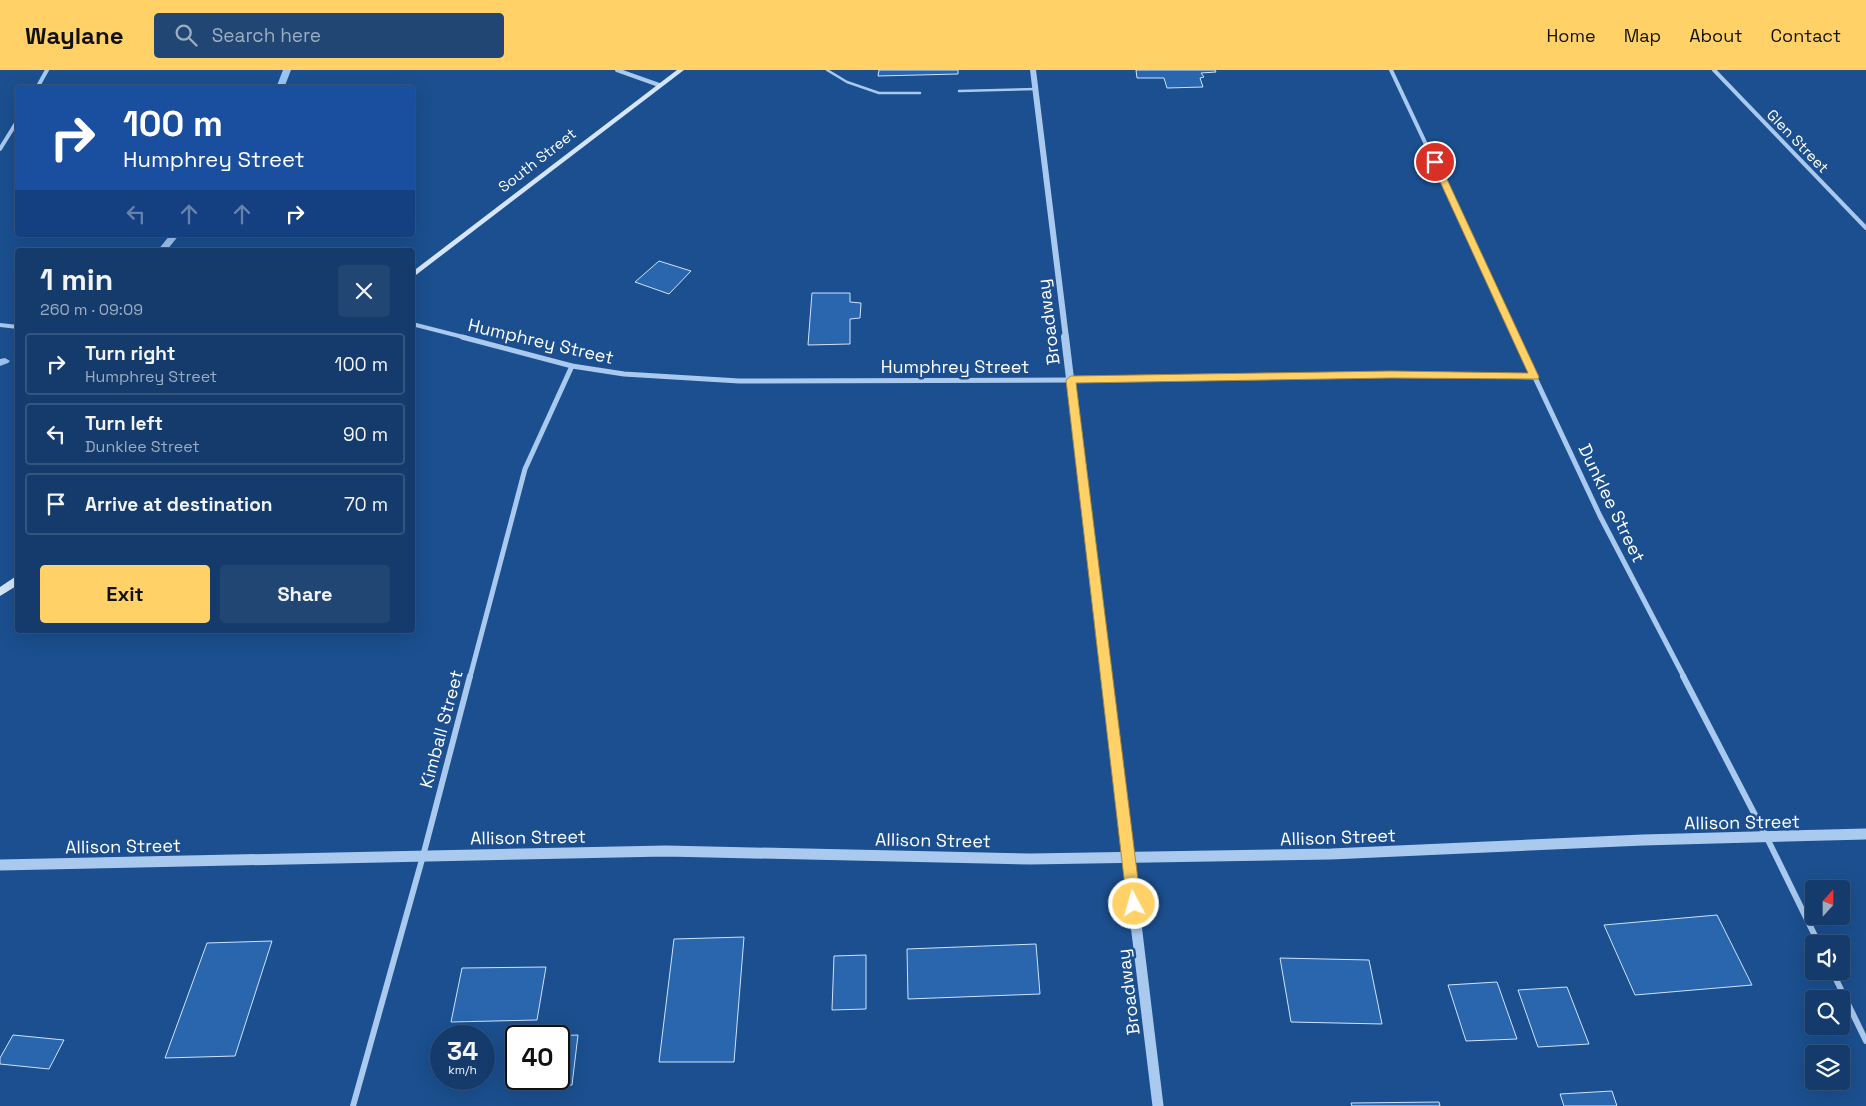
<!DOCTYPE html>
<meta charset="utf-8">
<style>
:root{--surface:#143b6b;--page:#214673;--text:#f1f3f6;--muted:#9dadc1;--line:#33557e;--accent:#ffd166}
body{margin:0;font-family:"Space Grotesk",sans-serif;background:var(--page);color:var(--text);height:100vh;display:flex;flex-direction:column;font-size:19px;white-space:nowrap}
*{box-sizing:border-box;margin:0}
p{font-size:16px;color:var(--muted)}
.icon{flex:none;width:28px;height:28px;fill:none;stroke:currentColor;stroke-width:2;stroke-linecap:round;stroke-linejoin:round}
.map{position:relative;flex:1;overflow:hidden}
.sheet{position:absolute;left:15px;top:178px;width:400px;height:385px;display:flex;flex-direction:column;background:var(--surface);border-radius:5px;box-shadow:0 5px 20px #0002,0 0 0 1px var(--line)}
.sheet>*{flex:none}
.top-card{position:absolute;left:15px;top:15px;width:400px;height:152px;border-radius:5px;box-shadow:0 5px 20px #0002,0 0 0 1px var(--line);background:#1a4fa0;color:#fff;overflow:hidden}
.needle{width:32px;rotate:21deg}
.buttons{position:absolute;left:1805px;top:810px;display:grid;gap:10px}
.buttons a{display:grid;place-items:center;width:45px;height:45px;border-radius:5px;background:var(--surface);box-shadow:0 5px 20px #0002,0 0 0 1px var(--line);font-size:25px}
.speed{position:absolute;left:430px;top:955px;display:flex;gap:10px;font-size:25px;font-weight:700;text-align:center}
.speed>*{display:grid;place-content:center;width:65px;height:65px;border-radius:50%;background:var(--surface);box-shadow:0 5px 20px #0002,0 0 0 1px var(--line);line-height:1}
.speed small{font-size:12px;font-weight:400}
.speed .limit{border:2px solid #111;border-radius:8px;background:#fff;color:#111}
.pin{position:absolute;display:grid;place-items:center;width:42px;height:42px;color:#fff;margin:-21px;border:2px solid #fff;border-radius:50%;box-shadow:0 1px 5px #0007}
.me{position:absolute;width:55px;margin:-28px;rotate:354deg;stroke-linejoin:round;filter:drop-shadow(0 0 4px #0008)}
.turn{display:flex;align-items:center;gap:18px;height:105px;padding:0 25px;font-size:22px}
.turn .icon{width:65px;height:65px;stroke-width:2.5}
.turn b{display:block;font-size:35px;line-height:42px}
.lanes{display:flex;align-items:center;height:48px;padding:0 25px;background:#0003;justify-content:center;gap:25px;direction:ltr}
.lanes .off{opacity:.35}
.round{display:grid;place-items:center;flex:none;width:52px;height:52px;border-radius:5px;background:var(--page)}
.headline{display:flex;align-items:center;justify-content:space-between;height:85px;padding:0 25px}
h1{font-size:30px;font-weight:600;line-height:38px}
.primary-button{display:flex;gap:10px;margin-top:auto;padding:10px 25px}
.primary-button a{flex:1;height:58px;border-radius:5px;background:var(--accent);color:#111;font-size:20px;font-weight:600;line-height:58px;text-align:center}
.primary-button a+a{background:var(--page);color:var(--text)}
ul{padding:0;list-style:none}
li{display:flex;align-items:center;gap:15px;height:62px;margin:0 10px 8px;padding:0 15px;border:2px solid var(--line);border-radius:5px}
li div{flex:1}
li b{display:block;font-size:19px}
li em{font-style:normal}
header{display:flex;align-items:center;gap:30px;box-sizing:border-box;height:70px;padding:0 25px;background:var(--accent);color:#111}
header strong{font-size:24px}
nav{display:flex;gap:28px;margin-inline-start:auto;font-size:18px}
.search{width:350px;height:45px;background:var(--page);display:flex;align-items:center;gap:12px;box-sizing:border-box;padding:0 18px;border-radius:5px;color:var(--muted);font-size:19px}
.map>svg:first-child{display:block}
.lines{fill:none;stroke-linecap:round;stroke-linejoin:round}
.stream{fill:#9cc4f0;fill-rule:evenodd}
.building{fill:#2a66ad;stroke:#cfe3fa}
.service{stroke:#a9c9ee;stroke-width:2.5}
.minor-far2{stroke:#a9c9ee;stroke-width:4}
.minor-far1{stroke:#a9c9ee;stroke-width:5}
.minor{stroke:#a9c9ee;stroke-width:6}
.tertiary-far2{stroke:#a9c9ee;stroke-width:6}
.tertiary-far1{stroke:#a9c9ee;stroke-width:8}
.tertiary{stroke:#a9c9ee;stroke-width:11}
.secondary{fill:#d6e6fa;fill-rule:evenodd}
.route{fill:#ffd166;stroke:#a68842}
.labels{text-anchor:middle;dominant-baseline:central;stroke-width:5;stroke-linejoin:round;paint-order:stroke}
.far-street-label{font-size:15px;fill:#fff;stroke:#1b4f8f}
.street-label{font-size:18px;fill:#fff;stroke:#1b4f8f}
</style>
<header>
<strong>Waylane</strong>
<div class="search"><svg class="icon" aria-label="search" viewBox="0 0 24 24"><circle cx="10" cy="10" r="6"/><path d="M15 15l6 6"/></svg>Search here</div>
<nav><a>Home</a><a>Map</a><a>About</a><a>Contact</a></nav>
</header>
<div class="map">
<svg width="1866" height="1036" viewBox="0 0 1866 1036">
<rect width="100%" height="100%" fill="#1b4f8f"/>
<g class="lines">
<!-- stream -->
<g class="stream">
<path d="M283 0H291L284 18H276Z"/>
<path d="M170 165H179L167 180H158Z"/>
<path d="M5 288 10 291 8 293 0 296V289Z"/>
</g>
</g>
<!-- building -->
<g class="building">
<path d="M879 0H958V4L878 6Z"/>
<path d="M1136 0H1215L1216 2 1201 3 1204 7 1200 8 1203 17 1167 18 1164 8H1137Z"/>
<path d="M659 191 691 201 669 224 635 212Z"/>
<path d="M812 223H850V232L861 233 860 248 850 249V274L808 275Z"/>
<path d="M1717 845 1752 915 1635 925 1604 855Z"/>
<path d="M744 867 734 992H659L674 869Z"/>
<path d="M272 871 235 986 165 988 207 873Z"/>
<path d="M1036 874 1040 924 908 929 907 879Z"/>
<path d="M866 885V939L832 940 834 886Z"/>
<path d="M1280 888 1369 890 1382 954 1291 952Z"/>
<path d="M546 897 537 950 451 952 462 898Z"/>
<path d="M1497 912 1517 969 1466 971 1448 915Z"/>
<path d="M1567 917 1589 974 1538 977 1518 920Z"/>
<path d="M13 965 64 970 49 999 0 994V988Z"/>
<path d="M578 965 572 1015 527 1017 528 1009H559V966H550Z"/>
<path d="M1612 1021 1617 1036H1564L1560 1024Z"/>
<path d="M1439 1032 1440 1036H1352L1351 1033Z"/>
</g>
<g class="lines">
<!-- service -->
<g class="service">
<path d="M827 0 847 12 879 23H920"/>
<path d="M959 21 1036 19"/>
</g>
<!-- minor-far2 -->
<g class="minor-far2">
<path d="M617 0 659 15"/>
<path d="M1391 0 1517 268"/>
<path d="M1714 0 1866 158"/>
<path d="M37 18 47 0"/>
<path d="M0 79 18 50"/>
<path d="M412 254 467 268"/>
<path d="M0 255 18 257"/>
</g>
<!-- minor-far1 -->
<g class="minor-far1">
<path d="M462 267 572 296 624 304 739 311 1071 310 1391 304 1534 307"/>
<path d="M1516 267 1600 446 1684 607"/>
<path d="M470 607 525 399 572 296"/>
</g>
<!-- minor -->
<g class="minor">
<path d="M1683 606 1767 768 1819 874"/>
<path d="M1832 901 1866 971"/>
<path d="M353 1036 423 786 470 606"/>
</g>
<!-- tertiary-far2 -->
<path class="tertiary-far2" d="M1033 0 1066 268"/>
<!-- tertiary-far1 -->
<path class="tertiary-far1" d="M1065 267 1106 607"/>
<!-- tertiary -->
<g class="tertiary">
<path d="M1106 606 1158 1036"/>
<path d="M0 795 666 781 1030 789 1331 784 1643 770 1866 764"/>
</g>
<!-- secondary -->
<g class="secondary">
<path d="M677 0H684L412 208V202Z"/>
<path d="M18 505V515L0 526V517Z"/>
</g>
</g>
<!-- route -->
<path class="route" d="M1435 89 1439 92 1539 307 1538 309 1391 308 1076 313 1141 834 1139 839 1134 841 1129 839 1127 834 1066 310 1071 306 1391 301 1528 303 1431 92Z"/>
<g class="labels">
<!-- far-street labels -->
<g class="far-street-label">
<text transform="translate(1798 71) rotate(46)">Glen Street</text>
<text transform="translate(537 90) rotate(-38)">South Street</text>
</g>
<!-- street labels -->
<g class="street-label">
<text transform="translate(1048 252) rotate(-97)">Broadway</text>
<text transform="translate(541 271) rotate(13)">Humphrey Street</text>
<text x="955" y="296">Humphrey Street</text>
<text transform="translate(1612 433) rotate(64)">Dunklee Street</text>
<text transform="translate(441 659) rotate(-75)">Kimball Street</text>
<text transform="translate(1742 752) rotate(-1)">Allison Street</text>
<text transform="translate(528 767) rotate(-1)">Allison Street</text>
<text transform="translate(1338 767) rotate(-2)">Allison Street</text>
<text transform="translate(933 770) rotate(1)">Allison Street</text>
<text transform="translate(123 776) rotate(-1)">Allison Street</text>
<text transform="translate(1128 922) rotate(-97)">Broadway</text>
</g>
</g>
</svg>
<div class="buttons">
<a><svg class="needle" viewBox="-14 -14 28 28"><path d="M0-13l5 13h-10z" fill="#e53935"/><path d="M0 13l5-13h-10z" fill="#9dadc1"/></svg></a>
<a><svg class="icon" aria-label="sound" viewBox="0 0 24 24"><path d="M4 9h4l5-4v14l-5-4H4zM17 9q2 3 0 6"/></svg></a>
<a><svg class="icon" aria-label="search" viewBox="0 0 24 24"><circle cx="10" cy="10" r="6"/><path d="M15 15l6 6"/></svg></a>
<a><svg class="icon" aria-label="layers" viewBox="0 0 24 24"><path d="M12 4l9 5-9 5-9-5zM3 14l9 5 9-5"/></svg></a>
</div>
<div class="speed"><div>34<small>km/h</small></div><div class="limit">40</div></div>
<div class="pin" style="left:1435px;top:92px;background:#d93025"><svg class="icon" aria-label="arrive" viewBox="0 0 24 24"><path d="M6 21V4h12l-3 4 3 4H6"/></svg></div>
<svg class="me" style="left:1134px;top:834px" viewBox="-20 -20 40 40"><circle r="17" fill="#ffd166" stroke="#fff" stroke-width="3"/><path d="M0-11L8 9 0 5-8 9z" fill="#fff"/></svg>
<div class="top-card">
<div class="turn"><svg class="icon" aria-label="right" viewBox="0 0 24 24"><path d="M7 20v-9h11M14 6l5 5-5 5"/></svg><div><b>100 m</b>Humphrey Street</div></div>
<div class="lanes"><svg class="icon off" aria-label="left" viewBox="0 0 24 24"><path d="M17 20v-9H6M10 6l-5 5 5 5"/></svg><svg class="icon off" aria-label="ahead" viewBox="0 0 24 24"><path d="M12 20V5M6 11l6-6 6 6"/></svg><svg class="icon off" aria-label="ahead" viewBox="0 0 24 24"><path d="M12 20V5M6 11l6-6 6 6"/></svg><svg class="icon" aria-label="right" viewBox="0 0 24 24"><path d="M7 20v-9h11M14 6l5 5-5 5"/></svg></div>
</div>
<section class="sheet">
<div class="headline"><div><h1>1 min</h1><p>260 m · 09:09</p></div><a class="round"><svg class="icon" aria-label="close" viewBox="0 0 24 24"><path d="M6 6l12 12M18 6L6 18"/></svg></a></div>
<ul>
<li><svg class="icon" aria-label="right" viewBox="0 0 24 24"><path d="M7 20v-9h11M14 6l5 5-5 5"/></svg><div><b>Turn right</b><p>Humphrey Street</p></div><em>100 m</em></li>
<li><svg class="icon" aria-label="left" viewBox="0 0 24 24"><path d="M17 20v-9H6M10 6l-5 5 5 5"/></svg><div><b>Turn left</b><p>Dunklee Street</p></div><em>90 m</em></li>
<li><svg class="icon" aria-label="arrive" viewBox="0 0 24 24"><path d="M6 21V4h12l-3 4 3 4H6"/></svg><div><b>Arrive at destination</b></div><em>70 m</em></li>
</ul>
<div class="primary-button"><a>Exit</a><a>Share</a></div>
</section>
</div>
